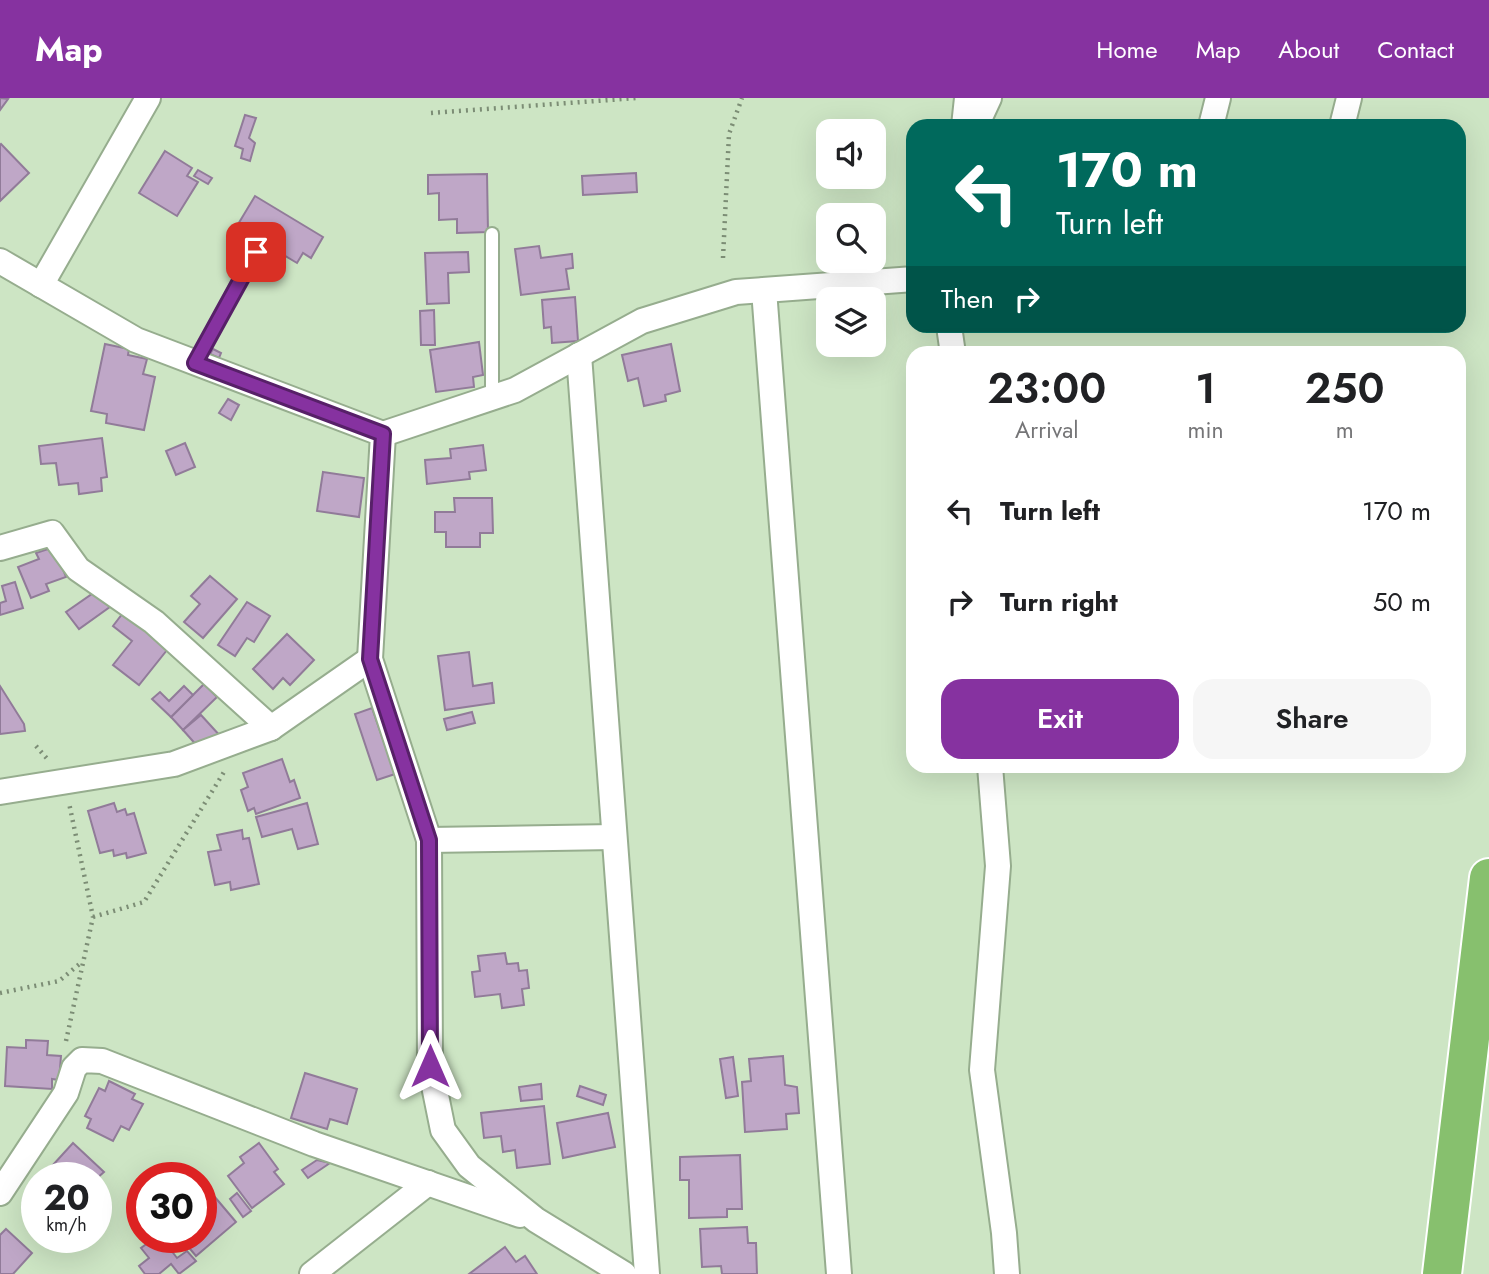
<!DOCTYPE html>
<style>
:root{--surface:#fff;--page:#f6f6f6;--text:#202124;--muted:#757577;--accent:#8632a0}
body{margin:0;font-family:Jost,sans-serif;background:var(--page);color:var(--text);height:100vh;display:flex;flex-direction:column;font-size:26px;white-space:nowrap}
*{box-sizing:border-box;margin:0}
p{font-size:23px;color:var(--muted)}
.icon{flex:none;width:38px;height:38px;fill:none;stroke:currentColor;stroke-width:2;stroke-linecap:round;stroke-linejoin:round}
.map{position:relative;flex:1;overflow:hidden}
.drawer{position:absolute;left:906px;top:248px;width:560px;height:427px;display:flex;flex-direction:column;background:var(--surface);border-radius:21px;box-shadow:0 7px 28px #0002}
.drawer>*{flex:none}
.guide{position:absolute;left:906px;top:21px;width:560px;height:214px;border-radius:21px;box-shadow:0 7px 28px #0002;background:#00695c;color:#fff;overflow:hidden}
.controls{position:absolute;left:816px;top:21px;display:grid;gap:14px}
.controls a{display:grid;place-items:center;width:70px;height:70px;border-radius:14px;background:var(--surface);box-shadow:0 7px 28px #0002;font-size:35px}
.speed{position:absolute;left:21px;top:1064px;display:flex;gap:14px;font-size:35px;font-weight:700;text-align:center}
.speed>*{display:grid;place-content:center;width:91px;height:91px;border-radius:50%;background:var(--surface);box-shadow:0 7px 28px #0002;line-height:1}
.speed small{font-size:18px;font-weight:400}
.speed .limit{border:10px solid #d22;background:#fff;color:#111}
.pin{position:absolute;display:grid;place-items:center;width:60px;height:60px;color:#fff;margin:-30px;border-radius:14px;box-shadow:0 4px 10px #0006}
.me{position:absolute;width:77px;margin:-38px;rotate:0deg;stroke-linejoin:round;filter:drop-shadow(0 0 5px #0008)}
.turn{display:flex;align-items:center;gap:24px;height:147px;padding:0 35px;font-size:32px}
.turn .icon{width:91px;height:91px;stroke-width:2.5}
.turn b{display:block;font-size:49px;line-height:60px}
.then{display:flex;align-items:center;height:66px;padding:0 35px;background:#0003;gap:14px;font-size:26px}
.eta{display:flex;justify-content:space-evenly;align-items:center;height:119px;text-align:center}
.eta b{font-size:42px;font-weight:600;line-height:49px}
.primary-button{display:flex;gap:14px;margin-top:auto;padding:14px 35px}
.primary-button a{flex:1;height:80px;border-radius:21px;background:var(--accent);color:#fff;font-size:28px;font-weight:600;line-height:80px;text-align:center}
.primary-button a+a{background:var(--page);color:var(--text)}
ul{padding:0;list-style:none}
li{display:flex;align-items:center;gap:21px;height:91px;padding:0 35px}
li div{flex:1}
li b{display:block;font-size:26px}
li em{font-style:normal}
header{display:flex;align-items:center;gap:42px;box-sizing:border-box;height:98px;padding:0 35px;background:var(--accent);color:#fff}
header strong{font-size:33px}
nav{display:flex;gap:38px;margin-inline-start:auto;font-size:24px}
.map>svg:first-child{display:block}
.building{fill:#bfa7c7;stroke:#917b99;stroke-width:2}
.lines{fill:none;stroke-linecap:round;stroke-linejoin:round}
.service-casing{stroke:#96ad8e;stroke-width:16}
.minor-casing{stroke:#96ad8e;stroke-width:28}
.trunk-casing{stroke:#fff;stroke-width:42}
.path{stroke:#7c8d75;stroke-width:4.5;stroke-dasharray:2 5;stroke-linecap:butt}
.service{stroke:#fff;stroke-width:12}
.minor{stroke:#fff;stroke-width:24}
.trunk{stroke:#87c06e;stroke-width:38}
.route-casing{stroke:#572068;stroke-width:18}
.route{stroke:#8632a0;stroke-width:12}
</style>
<header>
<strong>Map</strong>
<nav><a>Home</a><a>Map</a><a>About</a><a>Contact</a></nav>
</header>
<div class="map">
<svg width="1489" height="1176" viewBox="0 0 1489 1176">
<rect width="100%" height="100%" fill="#cde5c4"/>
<!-- building -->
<g class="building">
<path d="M0 0 8 1 0 12Z"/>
<path d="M245 17 256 20 249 40 255 45 250 63 241 60 243 51 235 48Z"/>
<path d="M1 46 29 75 0 103V47Z"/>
<path d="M165 53 192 70 187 78 198 84 177 118 139 95Z"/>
<path d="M198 72 212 80 208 86 194 78Z"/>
<path d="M636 75 637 94 583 97 582 78Z"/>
<path d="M487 76 488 134 457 135V121L439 122V95L428 96V77Z"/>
<path d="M255 98 323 139 311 160 303 155 297 165 267 147 273 138 260 130 255 139 237 128Z"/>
<path d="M539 148 541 160 572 156 573 170 566 171 569 191 521 197 515 151Z"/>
<path d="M468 154 469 174 448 175 449 205 427 206 425 155Z"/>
<path d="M575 199 578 243 552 245 551 229 544 230 542 202Z"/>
<path d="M434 212 435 247H421L420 213Z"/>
<path d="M479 244 483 277 473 279 474 289 436 294 430 252Z"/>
<path d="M105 246 129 251 128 257 147 261 143 276 155 279 144 332 106 325 107 316 91 313Z"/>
<path d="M671 246 680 293 665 297 666 303 644 308 638 280 628 283 622 257Z"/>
<path d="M213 251 221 255 219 260 210 256Z"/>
<path d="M228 301 239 307 231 322 219 315Z"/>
<path d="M102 340 107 379 101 380 102 393 79 396 78 385 59 387 56 365 41 366 39 348Z"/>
<path d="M185 345 195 369 176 377 166 353Z"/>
<path d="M483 347 486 372 469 374 470 381 427 386 425 362 451 360 450 351Z"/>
<path d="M323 374 364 380 359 419 317 413Z"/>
<path d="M454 400H492L493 435H480V449H446V434H435V414H455Z"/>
<path d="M54 449 66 479 46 486 49 493 31 500 18 469 39 461 36 455Z"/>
<path d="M210 478 237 501 203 540 184 524 200 506 191 498Z"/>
<path d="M15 484 23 510 0 517V505L6 503 2 488Z"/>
<path d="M102 489 114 506 79 531 66 514Z"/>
<path d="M247 504 270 518 254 544 247 540 235 558 218 547Z"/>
<path d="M126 511 171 547 139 587 113 567 132 543 113 528Z"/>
<path d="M287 536 314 562 290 587 283 580 273 591 253 571Z"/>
<path d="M469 554 473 588 492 585 494 605 445 612 438 558Z"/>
<path d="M204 586 217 599 183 632 171 619Z"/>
<path d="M0 588 24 626 25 633 0 636Z"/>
<path d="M184 588 193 597 171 619 152 601 160 594 169 603Z"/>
<path d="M372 610 395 676 377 682 355 616Z"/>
<path d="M472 614 475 625 447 632 444 621Z"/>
<path d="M201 617 222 640 199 650 183 632Z"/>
<path d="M282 661 290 684 294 682 300 700 256 716 254 710 248 713 241 692 248 689 243 675Z"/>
<path d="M114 705 117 714 125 711 127 717 134 715 146 755 127 760 126 755 114 758 113 752 100 755 88 713Z"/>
<path d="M307 705 318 746 298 751 292 731 262 739 256 719Z"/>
<path d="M242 732 243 741 249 740 259 786 231 792 230 784 215 787 208 754 221 752 217 737Z"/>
<path d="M505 855 507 866 518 865 519 873 527 872 529 890 522 891 524 907 502 910 500 896 475 899 472 874 480 873 478 858Z"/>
<path d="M26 942 48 943 47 957 61 958 59 982 52 981V991L5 988 7 949 26 950Z"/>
<path d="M783 958 785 987 797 989 799 1015 786 1016 787 1031 745 1034 742 984 751 983 749 961Z"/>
<path d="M733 959 738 998 726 1000 720 961Z"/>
<path d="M305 975 357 991 347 1026 330 1021 327 1031 291 1020Z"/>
<path d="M109 983 135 996 132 1001 143 1006 129 1032 121 1028 113 1043 87 1030 91 1021 85 1018 99 990 105 993Z"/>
<path d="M541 986 542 1001 521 1003 519 989Z"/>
<path d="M580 988 606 997 603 1007 577 998Z"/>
<path d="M544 1008 550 1066 517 1070 515 1052 503 1054 501 1038 484 1040 481 1015Z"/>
<path d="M608 1015 615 1049 563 1060 557 1025Z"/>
<path d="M73 1045 104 1074 96 1081 41 1080Z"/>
<path d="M259 1045 278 1071 274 1074 284 1086 252 1110 228 1078 244 1065 240 1059Z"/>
<path d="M740 1057 742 1111H727V1119L689 1120V1082H680V1059Z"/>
<path d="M317 1062 330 1065 308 1080 302 1072Z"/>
<path d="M37 1084V1099L30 1092Z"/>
<path d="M203 1085 236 1124 196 1158 180 1139H201Z"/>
<path d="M237 1095 251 1113 243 1119 230 1101Z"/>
<path d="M747 1129 748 1145H756L757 1176H722L721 1168 702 1169 700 1131Z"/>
<path d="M6 1131 32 1155 13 1176H0V1137Z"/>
<path d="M156 1139H161L177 1160 187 1153 196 1163 179 1176 171 1166 159 1176H145L139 1168 149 1160 141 1150Z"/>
<path d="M505 1149 516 1164 525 1158 537 1176H469Z"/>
</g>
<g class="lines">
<!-- service casing -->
<g class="service-casing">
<g id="service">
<path d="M492 136V300"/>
<path d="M195 265 255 154"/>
</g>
</g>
<!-- minor casing -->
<g class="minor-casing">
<g id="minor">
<path d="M964 28 967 0"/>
<path d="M976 28 989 0"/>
<path d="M1211 28 1218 0"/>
<path d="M1342 28 1349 0"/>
<path d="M0 163 136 242 383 336 370 561 429 742 430 968 443 1032 469 1068 536 1122 624 1176"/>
<path d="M41 187 148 0"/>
<path d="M764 192 839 1176"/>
<path d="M949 228 953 256"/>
<path d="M579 257 647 1176"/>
<path d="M383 336 515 292 642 223 736 194 914 181"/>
<path d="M0 450 52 435 78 471 154 524 271 630"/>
<path d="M990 668 998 768 982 972 1004 1135 1007 1176"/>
<path d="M0 694 174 666 271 630 370 561"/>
<path d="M429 742 614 739"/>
<path d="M0 1095 66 995 74 970 82 962 102 963 314 1046 520 1117"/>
<path d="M312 1176 428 1085"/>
</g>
</g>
<!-- trunk casing -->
<g class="trunk-casing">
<path id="trunk" d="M1442 1176 1489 780"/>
</g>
<!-- path -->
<g class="path">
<path d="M431 15 637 0"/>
<path d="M723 160 729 36 742 0"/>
<path d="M36 648 49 663"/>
<path d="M93 819 144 804 224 674"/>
<path d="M0 895 59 883 82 864"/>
<path d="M66 943 93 819 69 705"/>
</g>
<!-- service -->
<use href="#service" class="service"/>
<!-- minor -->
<use href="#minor" class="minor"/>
<!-- trunk -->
<use href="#trunk" class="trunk"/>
</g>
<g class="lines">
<!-- route casing -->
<g class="route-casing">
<path id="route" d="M256 154 195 265 383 336 370 561 429 742 430 968"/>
</g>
<!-- route -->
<use href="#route" class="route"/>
</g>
</svg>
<div class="controls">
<a><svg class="icon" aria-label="sound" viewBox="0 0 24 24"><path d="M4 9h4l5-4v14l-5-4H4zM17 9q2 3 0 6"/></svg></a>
<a><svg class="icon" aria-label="search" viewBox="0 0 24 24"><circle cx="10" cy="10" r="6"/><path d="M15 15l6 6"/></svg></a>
<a><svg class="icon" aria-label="layers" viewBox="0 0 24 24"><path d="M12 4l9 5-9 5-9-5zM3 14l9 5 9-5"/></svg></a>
</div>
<div class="speed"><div>20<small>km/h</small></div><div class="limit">30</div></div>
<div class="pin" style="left:256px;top:154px;background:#d93025"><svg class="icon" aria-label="arrive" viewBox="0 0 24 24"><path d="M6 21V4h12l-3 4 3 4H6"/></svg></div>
<svg class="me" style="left:430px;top:968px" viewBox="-20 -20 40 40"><path d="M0-17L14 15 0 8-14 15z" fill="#8632a0" stroke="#fff" stroke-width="4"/></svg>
<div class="guide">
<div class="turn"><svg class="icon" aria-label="left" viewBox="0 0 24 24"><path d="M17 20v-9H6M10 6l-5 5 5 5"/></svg><div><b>170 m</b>Turn left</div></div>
<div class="then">Then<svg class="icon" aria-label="right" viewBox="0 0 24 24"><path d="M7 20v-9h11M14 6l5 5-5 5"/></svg></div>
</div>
<section class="drawer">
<div class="eta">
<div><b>23:00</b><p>Arrival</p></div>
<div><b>1</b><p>min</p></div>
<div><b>250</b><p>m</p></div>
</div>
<ul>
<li><svg class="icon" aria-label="left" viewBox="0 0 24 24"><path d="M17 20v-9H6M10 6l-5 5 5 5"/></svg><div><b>Turn left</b></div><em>170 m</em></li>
<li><svg class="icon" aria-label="right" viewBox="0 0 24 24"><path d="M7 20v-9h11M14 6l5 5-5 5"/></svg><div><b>Turn right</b></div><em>50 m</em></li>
</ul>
<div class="primary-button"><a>Exit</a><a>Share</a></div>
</section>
</div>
